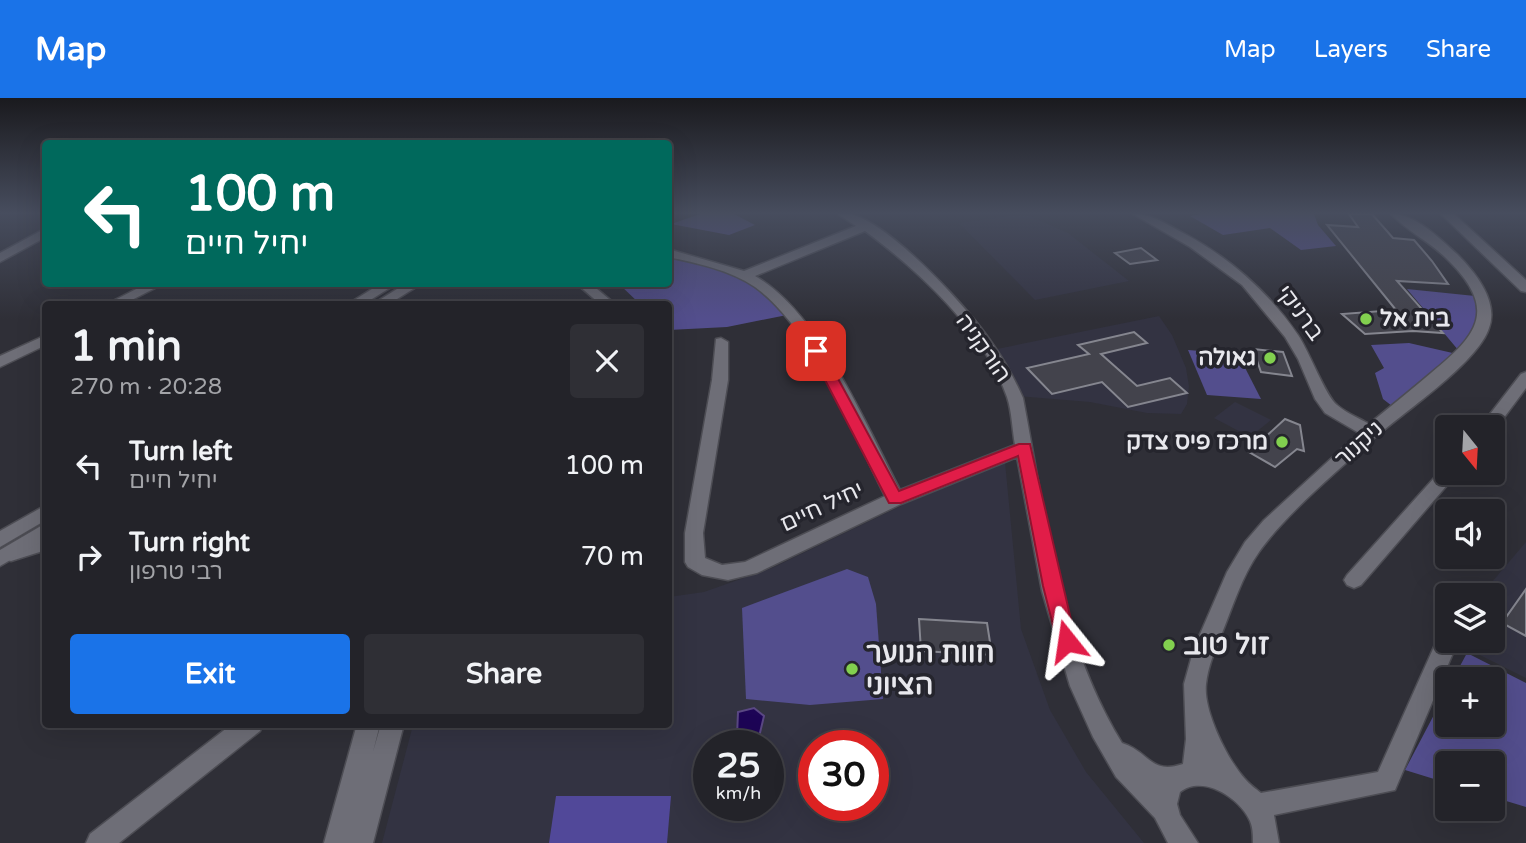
<!DOCTYPE html>
<meta charset="utf-8">
<style>
:root{--surface:#232329;--page:#2f2f35;--text:#f1f3f6;--muted:#a3a4a8;--line:#404046;--accent:#1a73e8}
body{margin:0;font-family:"Varela Round","Noto Sans Hebrew",sans-serif;background:var(--page);color:var(--text);height:100vh;display:flex;flex-direction:column;font-size:26px;white-space:nowrap}
*{box-sizing:border-box;margin:0}
p{font-size:23px;color:var(--muted)}
.icon{flex:none;width:38px;height:38px;fill:none;stroke:currentColor;stroke-width:2;stroke-linecap:round;stroke-linejoin:round}
.map{position:relative;flex:1;overflow:hidden}
.details{position:absolute;left:42px;top:203px;width:630px;height:427px;display:flex;flex-direction:column;background:var(--surface);border-radius:7px;box-shadow:0 7px 28px #0002,0 0 0 2px var(--line)}
.details>*{flex:none}
.top-card{position:absolute;left:42px;top:42px;width:630px;height:147px;border-radius:7px;box-shadow:0 7px 28px #0002,0 0 0 2px var(--line);background:#00695c;color:#fff;overflow:hidden}
.needle{width:46px;rotate:162deg}
.tools{position:absolute;left:1435px;top:317px;display:grid;gap:14px}
.tools a{display:grid;place-items:center;width:70px;height:70px;border-radius:7px;background:var(--surface);box-shadow:0 7px 28px #0002,0 0 0 2px var(--line);font-size:35px}
.speed{position:absolute;left:693px;top:632px;display:flex;gap:14px;font-size:35px;font-weight:700;text-align:center}
.speed>*{display:grid;place-content:center;width:91px;height:91px;border-radius:50%;background:var(--surface);box-shadow:0 7px 28px #0002,0 0 0 2px var(--line);line-height:1}
.speed small{font-size:18px;font-weight:400}
.speed .limit{border:10px solid #d22;background:#fff;color:#111}
.pin{position:absolute;display:grid;place-items:center;width:60px;height:60px;color:#fff;margin:-30px;border-radius:14px;box-shadow:0 4px 10px #0006}
.me{position:absolute;width:77px;margin:-38px;rotate:345deg;stroke-linejoin:round;filter:drop-shadow(0 0 5px #0008)}
.turn{display:flex;align-items:center;gap:24px;height:147px;padding:0 28px;font-size:32px}
.turn .icon{width:91px;height:91px;stroke-width:2.5}
.turn b{display:block;font-size:49px;line-height:60px}
.round{display:grid;place-items:center;flex:none;width:74px;height:74px;border-radius:7px;background:var(--page)}
.head{display:flex;align-items:center;justify-content:space-between;height:119px;padding:0 28px}
h1{font-size:42px;font-weight:700;line-height:52px}
.cta{display:flex;gap:14px;margin-top:auto;padding:14px 28px}
.cta a{flex:1;height:80px;border-radius:7px;background:var(--accent);color:#fff;font-size:28px;font-weight:700;line-height:80px;text-align:center}
.cta a+a{background:var(--page);color:var(--text)}
ul{padding:0;list-style:none}
li{display:flex;align-items:center;gap:21px;height:91px;padding:0 28px}
li div{flex:1}
li b{display:block;font-size:26px}
li em{font-style:normal}
header{display:flex;align-items:center;gap:42px;box-sizing:border-box;height:98px;padding:0 35px;background:var(--accent);color:#fff}
header strong{font-size:33px}
nav{display:flex;gap:38px;margin-inline-start:auto;font-size:24px}
.map>svg:first-child{display:block}
.built{fill:#333342;fill-rule:evenodd}
.green{fill:#534e8d}
.forest{fill:#514899}
.water{fill:#1d0456;stroke:#5a4883;stroke-width:2}
.building{fill:#43434c;stroke:#85868f;stroke-width:2}
.lines{fill:none;stroke-linecap:round;stroke-linejoin:round}
.minor-casing{stroke:#4d4d54;stroke-width:3}
.tertiary-casing{stroke:#4d4d54;stroke-width:3}
.minor{fill:#6e6e77;fill-rule:evenodd}
.tertiary{fill:#6e6e77;fill-rule:evenodd}
.route{fill:#e11d48;stroke:#92132f;stroke-width:2}
.poi-dot{fill:#82d04f;stroke:#25252d;stroke-width:2.5}
.labels{text-anchor:middle;dominant-baseline:central;stroke-width:7;stroke-linejoin:round;paint-order:stroke}
.street-label{font-size:23px;fill:#e8e8ed;stroke:#25252d}
.poi-label{font-size:23px;font-weight:bold;fill:#e8e8ed;stroke:#25252d;text-anchor:end}
.near-poi-label{font-size:28px;font-weight:bold;fill:#e8e8ed;stroke:#25252d;text-anchor:start}
</style>
<header>
<strong>Map</strong>
<nav><a>Map</a><a>Layers</a><a>Share</a></nav>
</header>
<div class="map">
<svg width="1526" height="745" viewBox="0 0 1526 745">
<rect width="100%" height="100%" fill="#2f2f37"/>
<!-- built -->
<g class="built">
<path d="M1025 116 1068 135 1129 183 1035 202 959 125Z"/>
<path d="M1159 218 1172 237 1186 270 1189 288 1187 306 1181 316 1147 315 1090 304 1017 298 992 252Z"/>
<path d="M1235 304 1271 322 1250 339 1214 320Z"/>
<path d="M1005 364 1021 531 1050 612 1086 674 1144 745H382L413 627 668 626 669 499 704 494 772 470 907 405ZM709 648H768V707H709ZM814 648H873V707H814Z"/>
<path d="M1526 444V580L1452 543 1493 542V497H1481Z"/>
</g>
<!-- green -->
<g class="green">
<path d="M700 116H734L755 127 729 137 671 126Z"/>
<path d="M1201 116H1314L1318 127 1336 148 1301 152 1270 130 1223 137 1190 118Z"/>
<path d="M669 157 725 172 756 188 787 217 727 229 669 232 668 206H640L619 186H668Z"/>
<path d="M1407 191 1475 198C1480 225 1474 231 1459 253Z"/>
<path d="M1409 245 1457 256 1392 308 1383 301 1375 275 1384 270 1371 247Z"/>
<path d="M1188 252 1238 256 1261 301 1207 297Z"/>
<path d="M847 471 868 479 876 506 883 601 810 607 746 601 742 510Z"/>
<path d="M1467 555 1526 585V709L1493 699V665H1447V685L1405 672 1447 592V626H1493V581H1453Z"/>
</g>
<!-- forest -->
<path class="forest" d="M556 698H671L667 745H549Z"/>
<!-- water -->
<path class="water" d="M754 610 764 618 759 639 737 638 738 614Z"/>
<!-- building -->
<g class="building">
<path d="M1349 116H1372L1393 140 1414 142 1432 163 1448 186 1397 183 1443 235 1413 233 1365 236 1342 216 1396 212 1327 127 1358 129Z"/>
<path d="M1141 150 1157 162 1130 166 1115 155Z"/>
<path d="M1134 234 1147 245 1101 256 1137 288 1170 280 1187 295 1128 309 1102 284 1052 296 1027 270 1089 256 1078 247Z"/>
<path d="M1253 251 1283 254 1292 278 1261 274Z"/>
<path d="M1285 321 1300 327 1304 353 1297 351 1275 369 1249 354Z"/>
<path d="M1526 491V538L1502 525Z"/>
<path d="M919 521 987 525 992 557 921 553Z"/>
</g>
<g class="lines">
<!-- minor casing -->
<g class="minor-casing">
<g id="minor">
<path d="M838 116C843 116 850 115 854 117 896 131 969 211 994 248 1006 265 1015 282 1023 300 1045 415 1059 543 1122 645 1150 654 1150 677 1183 666L1186 641 1184 586 1194 550 1227 474 1245 444 1264 422 1359 335 1325 315 1315 301 1298 261 1285 239 1242 187 1190 149 1133 116C1154 116 1169 128 1187 137 1231 161 1270 196 1298 237 1309 253 1326 299 1337 307 1346 315 1359 320 1369 326 1390 309 1411 292 1431 275 1476 238 1499 213 1449 163 1432 145 1408 134 1391 116 1416 116 1439 140 1457 156 1475 174 1499 203 1489 230 1478 265 1401 316 1372 342 1337 373 1285 417 1259 454 1242 478 1233 508 1222 535 1215 551 1208 569 1206 586 1203 612 1227 661 1245 681 1249 686 1256 691 1261 695L1378 674 1437 542 1445 539 1447 542H1453L1456 548 1395 692 1274 717 1279 745H1253C1253 737 1253 730 1250 723 1240 700 1203 676 1180 694L1177 706 1180 717 1198 745H1168L1155 720 1116 679 1093 639 1070 588 1042 493 1017 359 901 406 757 475 728 482 702 477 688 469 685 464V435L712 282 716 241 721 240 728 244V282L703 435 705 460 722 467 745 464 885 398C853 335 813 231 755 189 730 172 697 165 668 159V151L744 173 856 128ZM865 133C919 173 984 233 1007 299 1012 314 1012 331 1015 347L900 392C866 327 819 214 755 178Z"/>
<path d="M1441 116H1454L1526 182V194L1521 193Z"/>
<path d="M146 186H163L124 206H107Z"/>
<path d="M46 237V247L0 269V258Z"/>
<path d="M1526 274V290L1494 333 1493 329H1480L1521 276Z"/>
<path d="M1447 369V374H1457L1455 378 1361 487 1354 490 1347 487 1344 482 1347 477 1443 370Z"/>
<path d="M46 438V452L11 463 4 461 1 456 4 451Z"/>
<path d="M232 626H263L260 633 119 745H86L90 736Z"/>
</g>
</g>
<!-- tertiary casing -->
<g class="tertiary-casing">
<g id="tertiary">
<path d="M46 130V139L0 164V155Z"/>
<path d="M380 186H396L364 206H348Z"/>
<path d="M405 186H421L389 206H373Z"/>
<path d="M577 186H591L615 206H600Z"/>
<path d="M46 407V422L0 449V433Z"/>
<path d="M46 425V441L0 468V452Z"/>
<path d="M357 626H380L373 654 381 626H404L373 745H324Z"/>
</g>
</g>
<!-- minor -->
<use href="#minor" class="minor"/>
<!-- tertiary -->
<use href="#tertiary" class="tertiary"/>
</g>
<!-- sky -->
<linearGradient id="sky" x2="0" y2="1"><stop stop-color="#1a1a1e"/><stop offset="0.52" stop-color="#474d5e"/><stop offset="1" stop-color="#474d5e" stop-opacity="0"/></linearGradient>
<rect width="1526" height="221" fill="url(#sky)"/>
<!-- route -->
<path class="route" d="M816 249 823 253 899 393 1019 346H1030L1076 543 1074 548 1067 551 1060 548 1057 543 1043 488 1018 358 901 405H889L810 253Z"/>
<!-- markers -->
<g class="poi-dot">
<circle cx="1366" cy="221" r="7"/>
<circle cx="1270" cy="260" r="7"/>
<circle cx="1282" cy="344" r="7"/>
<circle cx="1169" cy="547" r="7"/>
<circle cx="852" cy="571" r="7"/>
</g>
<g class="labels">
<!-- street labels -->
<g class="street-label">
<text transform="translate(1300 215) rotate(54)">ברניקי</text>
<text transform="translate(983 250) rotate(55)">הורקניה</text>
<text transform="translate(1359 346) rotate(-42)">ניקנור</text>
<text transform="translate(822 409) rotate(-25)">יחיל חיים</text>
</g>
<!-- poi labels -->
<g class="poi-label">
<text x="1380" y="221" text-anchor="start">בית אל</text>
<text x="1256" y="260">גאולה</text>
<text x="1268" y="344">מרכז פיס צדק</text>
</g>
<!-- near-poi labels -->
<g class="near-poi-label">
<text x="1183" y="547">זול טוב</text>
<text x="866" y="555">חוות הנוער<tspan x="866" dy="32">הציוני</tspan></text>
</g>
</g>
</svg>
<div class="tools">
<a><svg class="needle" viewBox="-14 -14 28 28"><path d="M0-13l5 13h-10z" fill="#e53935"/><path d="M0 13l5-13h-10z" fill="#a3a4a8"/></svg></a>
<a><svg class="icon" aria-label="sound" viewBox="0 0 24 24"><path d="M4 9h4l5-4v14l-5-4H4zM17 9q2 3 0 6"/></svg></a>
<a><svg class="icon" aria-label="layers" viewBox="0 0 24 24"><path d="M12 4l9 5-9 5-9-5zM3 14l9 5 9-5"/></svg></a>
<a>+</a>
<a>−</a>
</div>
<div class="speed"><div>25<small>km/h</small></div><div class="limit">30</div></div>
<div class="pin" style="left:816px;top:253px;background:#d93025"><svg class="icon" aria-label="arrive" viewBox="0 0 24 24"><path d="M6 21V4h12l-3 4 3 4H6"/></svg></div>
<svg class="me" style="left:1067px;top:543px" viewBox="-20 -20 40 40"><path d="M0-17L14 15 0 8-14 15z" fill="#e11d48" stroke="#fff" stroke-width="4"/></svg>
<div class="top-card">
<div class="turn"><svg class="icon" aria-label="left" viewBox="0 0 24 24"><path d="M17 20v-9H6M10 6l-5 5 5 5"/></svg><div><b>100 m</b>יחיל חיים</div></div>
</div>
<section class="details">
<div class="head"><div><h1>1 min</h1><p>270 m · 20:28</p></div><a class="round"><svg class="icon" aria-label="close" viewBox="0 0 24 24"><path d="M6 6l12 12M18 6L6 18"/></svg></a></div>
<ul>
<li><svg class="icon" aria-label="left" viewBox="0 0 24 24"><path d="M17 20v-9H6M10 6l-5 5 5 5"/></svg><div><b>Turn left</b><p>יחיל חיים</p></div><em>100 m</em></li>
<li><svg class="icon" aria-label="right" viewBox="0 0 24 24"><path d="M7 20v-9h11M14 6l5 5-5 5"/></svg><div><b>Turn right</b><p>רבי טרפון</p></div><em>70 m</em></li>
</ul>
<div class="cta"><a>Exit</a><a>Share</a></div>
</section>
</div>
